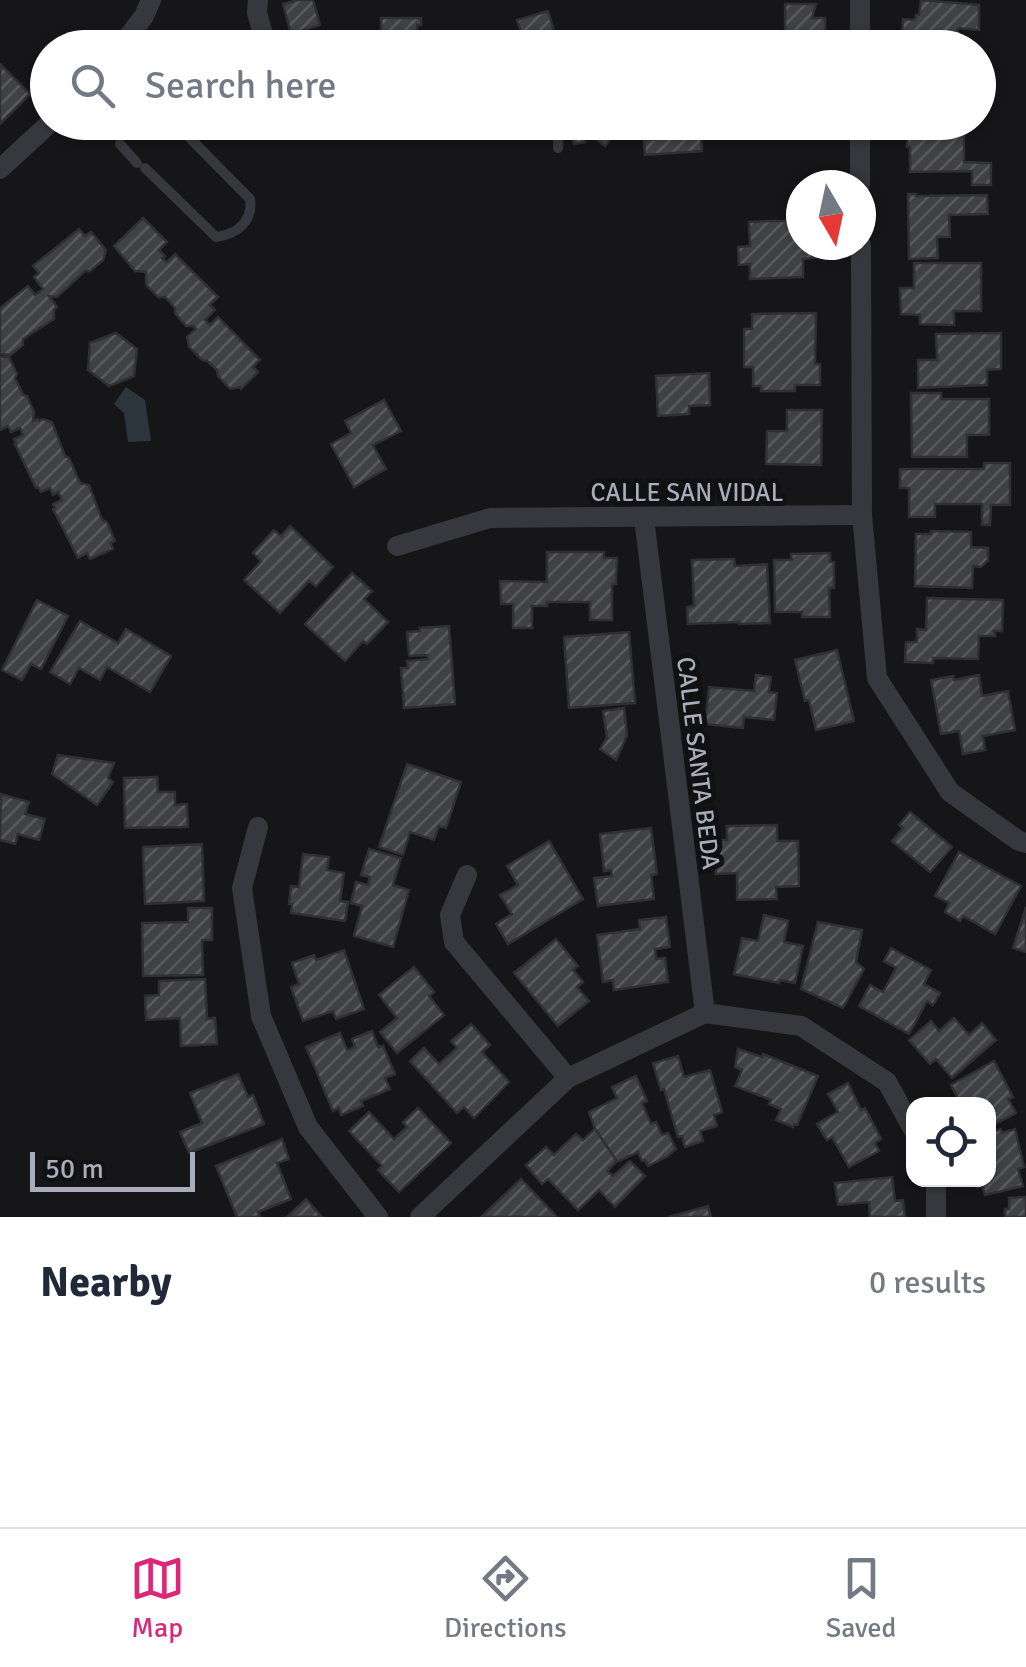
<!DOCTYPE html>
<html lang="en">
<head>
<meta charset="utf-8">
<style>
  :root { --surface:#fff; --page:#f2f2f3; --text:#1f2937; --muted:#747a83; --line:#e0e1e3; --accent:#db2777 }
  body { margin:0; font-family:Signika,sans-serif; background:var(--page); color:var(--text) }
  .controls { position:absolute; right:30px; bottom:30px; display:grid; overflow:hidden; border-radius:20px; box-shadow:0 2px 8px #0004 }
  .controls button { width:90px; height:90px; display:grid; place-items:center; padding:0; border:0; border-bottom:2px solid var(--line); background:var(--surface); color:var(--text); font:50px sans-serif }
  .compass { position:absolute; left:786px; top:170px; width:90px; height:90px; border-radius:50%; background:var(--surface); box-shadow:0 2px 8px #0004; rotate:171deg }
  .scale { position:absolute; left:30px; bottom:25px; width:165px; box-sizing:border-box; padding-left:10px; border:5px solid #a8adb8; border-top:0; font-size:28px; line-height:35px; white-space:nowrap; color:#a8adb8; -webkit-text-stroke:8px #111113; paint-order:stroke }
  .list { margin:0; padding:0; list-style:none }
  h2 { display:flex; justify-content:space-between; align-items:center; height:130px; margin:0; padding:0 40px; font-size:42px }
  h2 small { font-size:32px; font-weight:400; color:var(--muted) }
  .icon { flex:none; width:55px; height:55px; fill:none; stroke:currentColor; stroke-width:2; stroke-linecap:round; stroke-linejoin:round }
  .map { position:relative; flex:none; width:1026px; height:1217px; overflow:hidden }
  .search { position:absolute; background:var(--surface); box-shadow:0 2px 8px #0004; left:30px; right:30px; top:30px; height:110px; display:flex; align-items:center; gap:25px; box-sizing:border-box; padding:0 35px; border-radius:55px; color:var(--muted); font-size:38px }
  .sheet { height:310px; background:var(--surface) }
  nav { display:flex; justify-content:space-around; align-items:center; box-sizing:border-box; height:140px; border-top:2px solid var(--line); background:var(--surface); font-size:28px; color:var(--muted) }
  nav a { display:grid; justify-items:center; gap:5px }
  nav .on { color:var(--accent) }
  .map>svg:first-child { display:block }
  .water { fill:#2c353c }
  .building { fill:url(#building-hatch); stroke:#303034; stroke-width:2.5 }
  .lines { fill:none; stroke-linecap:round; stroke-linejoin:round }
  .lane { stroke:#37383d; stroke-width:10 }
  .street { stroke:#37383d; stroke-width:20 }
  .labels { text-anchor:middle; stroke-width:10; stroke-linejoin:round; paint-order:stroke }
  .street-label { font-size:25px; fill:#a8adb8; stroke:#111113 }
</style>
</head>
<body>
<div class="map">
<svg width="1026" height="1217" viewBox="0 0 1026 1217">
  <defs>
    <pattern id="building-hatch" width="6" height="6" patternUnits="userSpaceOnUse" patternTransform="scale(2.5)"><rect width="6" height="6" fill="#404145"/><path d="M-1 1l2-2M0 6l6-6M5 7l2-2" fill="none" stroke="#595a5e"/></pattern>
  </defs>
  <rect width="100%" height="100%" fill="#161618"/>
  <polygon class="water" points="126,387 145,400 151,441 128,442 124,413 114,404"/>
  <g class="building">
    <polygon points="298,0 313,0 320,25 291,34 283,4"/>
    <polygon points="921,0 979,5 979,30 958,28 956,48 905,48 907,43 913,43 914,35 902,34 903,19 915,20 916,15 919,15"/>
    <polygon points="785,4 816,4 812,18 825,18 825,40 785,40"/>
    <polygon points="548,11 556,38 566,35 567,40 542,48 508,48 506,41 522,36 517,20"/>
    <polygon points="381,18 421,18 421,25 417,25 418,48 381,48"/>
    <polygon points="677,36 680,36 680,41 694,43 695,39 704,41 703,46 709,48 671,48 673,38 676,39"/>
    <polygon points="362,38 364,48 331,48 330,44"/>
    <polygon points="0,64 30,94 0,124"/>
    <polygon points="574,122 623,122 605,146 582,128 585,142 574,144 569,124"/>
    <polygon points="908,123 964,123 964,162 991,163 991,185 972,185 972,171 910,172 910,147 907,147"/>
    <polygon points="670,134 678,134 679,139 701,137 702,151 645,155 644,140 670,138"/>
    <polygon points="908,194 916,194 916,196 987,195 988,214 949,215 950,237 937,237 938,258 909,259"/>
    <polygon points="143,218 167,242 159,250 165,256 162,258 167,262 175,254 218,297 210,305 215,310 205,320 210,325 218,317 260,360 253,367 258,372 241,389 240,387 230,389 218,376 217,370 207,361 202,360 189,347 187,337 196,329 193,326 186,326 175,313 175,308 165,297 158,297 146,285 146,272 135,271 114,246"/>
    <polygon points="770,221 801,221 801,245 832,245 832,255 803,259 803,277 750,279 750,264 739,265 738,247 750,246 749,222"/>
    <polygon points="79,229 85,236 91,232 106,250 103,260 90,271 85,271 57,297 49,296 57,307 54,310 54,319 23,339 23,345 11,355 0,354 0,308 28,286 35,295 43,289 34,277 39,273 33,266"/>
    <polygon points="914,263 981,263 981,311 954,311 954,325 920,324 920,315 901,314 900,288 914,288"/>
    <polygon points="816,313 815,364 820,364 820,385 795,385 795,391 761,391 761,386 753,386 753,367 744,367 744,329 752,329 752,314"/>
    <polygon points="116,333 137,349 134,376 109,386 88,370 90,343"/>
    <polygon points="1001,333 1001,369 987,370 987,385 918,388 918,360 937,360 936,334"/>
    <polygon points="0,357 9,357 17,374 15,378 23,395 27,396 34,412 33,421 38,419 39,421 43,419 52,422 65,456 69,458 80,483 89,485 102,520 107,522 115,541 110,543 113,549 90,559 87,553 78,558 53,509 55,508 53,504 62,500 58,492 53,495 50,488 41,492 38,487 36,488 15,444 16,443 14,439 23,435 20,428 11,432 8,426 0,430"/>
    <polygon points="709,373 710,405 689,406 689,414 658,416 656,376"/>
    <polygon points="911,393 941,393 941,399 989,399 989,435 967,435 967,457 912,457"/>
    <polygon points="384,400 401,431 373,445 386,469 354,487 331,444 351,433 345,421"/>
    <polygon points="787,410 822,410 821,465 766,464 767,431 787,431"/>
    <polygon points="984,463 1010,463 1010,505 991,505 990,525 982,525 982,504 935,504 935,517 909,517 909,488 900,488 900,469 984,469"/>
    <polygon points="290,526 333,567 316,586 309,581 280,613 244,580 261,561 253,553 274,530 281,536"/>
    <polygon points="931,531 971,532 971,547 988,548 988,560 981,567 973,566 972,588 915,586 916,534 931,534"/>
    <polygon points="547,552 604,552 604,558 617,558 616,584 612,584 612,620 590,620 590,602 547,602 547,606 532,606 532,628 513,628 513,604 501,604 500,581 547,582"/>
    <polygon points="830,553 830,562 834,562 834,588 829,588 830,617 802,617 802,612 775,612 774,560 792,560 791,554"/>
    <polygon points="734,559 735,566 767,564 770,623 739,624 739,622 688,624 687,607 694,606 692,560"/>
    <polygon points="352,573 372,591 364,599 388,622 367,644 363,641 345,661 305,624"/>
    <polygon points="927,598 1003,600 1002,631 994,631 995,636 979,636 978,659 933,658 933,663 905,662 906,642 917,642 917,629 926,630"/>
    <polygon points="37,600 68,616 41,669 31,664 22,680 2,670"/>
    <polygon points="80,621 118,643 126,629 171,656 150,692 107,667 100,680 79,668 70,684 50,672"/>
    <polygon points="449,626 455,704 404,708 401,668 408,668 407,661 428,659 427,655 409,656 407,632 420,631 420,628"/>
    <polygon points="629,632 635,703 569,708 564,637"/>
    <polygon points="837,650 854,721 816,730 809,700 805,701 795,660"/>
    <polygon points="756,675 771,677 769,692 777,693 774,720 744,717 743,728 705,724 709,687 754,691"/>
    <polygon points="979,675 982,696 1008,691 1015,730 983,736 985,750 963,754 959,731 941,734 931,680 953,676 954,680"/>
    <polygon points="624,708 627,735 616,760 600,749 607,738 603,711"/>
    <polygon points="58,755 114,763 108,778 113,782 97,805 52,774"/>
    <polygon points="407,764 461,782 446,828 439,826 434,840 410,832 403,855 379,847"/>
    <polygon points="157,777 158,792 175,792 175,805 187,804 188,827 125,828 124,778"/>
    <polygon points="1,794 29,802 25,814 45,819 39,840 18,834 15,844 0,840"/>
    <polygon points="910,812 952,847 930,872 892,841 903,828 899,825"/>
    <polygon points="777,825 777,841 798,841 799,886 776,887 777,899 737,900 737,873 716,874 715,840 727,840 727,826"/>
    <polygon points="651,828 657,874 651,875 654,899 598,906 594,878 612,876 611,870 604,871 600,834"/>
    <polygon points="549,841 583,899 508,944 496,924 512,914 500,895 518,885 507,866"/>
    <polygon points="202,844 204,901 145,904 143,847"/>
    <polygon points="369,849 401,858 393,885 409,890 393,947 354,936 362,906 351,903 356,882 368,885 370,877 361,875"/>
    <polygon points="959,852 1021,886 995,934 963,916 960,921 945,912 949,903 935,896"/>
    <polygon points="303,854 329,857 327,870 344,873 340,901 348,902 345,921 291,913 292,904 289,904 291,886 299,887"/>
    <polygon points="1026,907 1026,952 1013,948"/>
    <polygon points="188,908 212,908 212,940 202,940 203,975 143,976 142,923 188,922"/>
    <polygon points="764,915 788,921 784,942 803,946 795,983 780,980 779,983 734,974 742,938 758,941"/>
    <polygon points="666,917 670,947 655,949 656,959 665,958 668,982 614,990 613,980 603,982 597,935 640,929 639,920"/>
    <polygon points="818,922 862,930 856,962 864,969 843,1008 801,989"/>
    <polygon points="556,939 578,966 573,970 583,982 577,987 589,1001 558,1026 514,973"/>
    <polygon points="891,948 931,970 924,984 940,993 933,1005 927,1001 909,1034 859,1006 870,985 883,992 896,968 884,961"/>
    <polygon points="344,950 364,1009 336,1019 333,1011 303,1021 291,987 299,984 292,963 314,955 316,960"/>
    <polygon points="414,967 434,992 429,996 444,1015 397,1053 380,1032 397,1018 379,995"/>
    <polygon points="205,979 207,1019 215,1018 217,1044 181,1046 180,1018 146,1020 145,996 159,995 159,981"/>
    <polygon points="954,1018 969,1035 982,1023 996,1040 952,1078 936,1059 930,1064 909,1040 931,1021 939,1031"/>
    <polygon points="471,1024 490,1045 482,1052 509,1082 474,1118 464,1107 457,1113 410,1061 424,1048 439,1064 457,1048 451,1041"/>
    <polygon points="372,1031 378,1047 383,1046 395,1074 385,1078 390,1089 361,1101 363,1106 341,1115 339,1108 333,1111 306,1047 340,1033 347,1050 355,1047 352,1039"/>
    <polygon points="738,1049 762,1057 763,1054 818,1076 797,1125 794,1124 793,1127 776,1120 781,1109 769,1104 771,1100 735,1086 742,1070 735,1067"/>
    <polygon points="678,1056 684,1077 710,1070 722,1112 714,1115 717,1126 700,1131 703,1141 685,1147 682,1136 678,1137 664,1089 661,1090 653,1063"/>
    <polygon points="994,1061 1013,1097 1008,1099 1016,1113 988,1128 988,1104 961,1104 951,1085"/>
    <polygon points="238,1074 248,1097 253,1095 264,1124 189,1153 180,1132 202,1123 190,1093"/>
    <polygon points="636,1076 647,1101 642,1103 651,1124 656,1122 662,1135 668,1133 676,1149 668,1156 648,1166 645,1160 642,1161 638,1152 617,1162 595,1129 589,1112 617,1098 612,1087"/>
    <polygon points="848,1083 861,1110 865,1108 881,1139 875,1143 879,1151 849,1167 832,1137 827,1140 817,1124 838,1112 828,1094"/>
    <polygon points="418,1108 451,1143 399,1192 378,1170 382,1166 349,1131 369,1112 394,1139 407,1127 403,1122"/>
    <polygon points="595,1129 617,1161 607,1171 613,1176 630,1161 645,1176 615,1207 599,1190 578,1210 548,1179 542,1184 526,1165 546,1147 554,1155 576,1134 583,1140"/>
    <polygon points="1001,1129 1002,1133 1015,1129 1024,1167 1018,1169 1023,1186 985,1195 982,1185 977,1187 975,1180 988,1180 988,1133"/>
    <polygon points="282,1139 289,1159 277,1163 291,1199 258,1212 260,1216 258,1217 237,1217 216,1166"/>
    <polygon points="892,1177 895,1201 903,1200 905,1217 870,1217 869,1202 838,1205 835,1183"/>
    <polygon points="521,1179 557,1217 481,1217"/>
    <polygon points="1026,1197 1026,1217 1005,1217 1005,1209 1009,1209 1009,1198"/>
    <polygon points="306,1199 322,1217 287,1217"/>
    <polygon points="708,1206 711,1217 669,1217"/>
  </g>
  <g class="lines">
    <g class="lane">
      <polyline points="127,122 135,128"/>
      <polyline points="120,144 137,163"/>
      <polyline points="558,148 559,122"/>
      <path d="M145,168L216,237C238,234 253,221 250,199L174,122"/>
    </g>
    <g class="street">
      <polyline points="258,0 257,13 267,48"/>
      <polyline points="860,0 860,48"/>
      <polyline points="120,48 144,16 151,0"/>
      <polyline points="860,122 860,185"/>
      <polyline points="0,169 51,122"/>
      <polyline points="861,245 862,515 877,678 950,792 1019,841 1026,843"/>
      <polyline points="644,518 705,1013"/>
      <polyline points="397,546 490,518 862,515"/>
      <polyline points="258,827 242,888 261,1016 308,1127 378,1217"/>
      <polyline points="467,875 450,915 454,942 568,1078"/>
      <polyline points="705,1013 801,1026 887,1082 914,1131"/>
      <polyline points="420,1217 568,1078 705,1013"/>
      <polyline points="936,1217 936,1180"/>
    </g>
  </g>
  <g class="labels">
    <g class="street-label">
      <text x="687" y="501">CALLE SAN VIDAL</text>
      <text transform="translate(699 763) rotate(83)" y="9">CALLE SANTA BEDA</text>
    </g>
  </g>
</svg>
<div class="controls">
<button><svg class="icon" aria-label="locate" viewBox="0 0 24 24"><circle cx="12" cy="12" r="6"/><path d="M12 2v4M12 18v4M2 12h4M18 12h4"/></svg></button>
</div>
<svg class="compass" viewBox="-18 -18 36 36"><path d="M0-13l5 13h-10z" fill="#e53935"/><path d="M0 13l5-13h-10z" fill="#747a83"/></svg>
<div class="scale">50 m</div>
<div class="search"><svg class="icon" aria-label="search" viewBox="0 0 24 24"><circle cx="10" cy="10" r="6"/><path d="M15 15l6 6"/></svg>Search here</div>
</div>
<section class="sheet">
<h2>Nearby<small>0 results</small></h2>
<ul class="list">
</ul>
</section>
<nav>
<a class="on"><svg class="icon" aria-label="map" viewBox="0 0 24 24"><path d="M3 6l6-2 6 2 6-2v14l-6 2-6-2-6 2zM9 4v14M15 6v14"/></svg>Map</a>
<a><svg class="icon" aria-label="directions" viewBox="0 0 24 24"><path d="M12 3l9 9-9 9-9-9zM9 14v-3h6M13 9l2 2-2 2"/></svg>Directions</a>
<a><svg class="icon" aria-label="saved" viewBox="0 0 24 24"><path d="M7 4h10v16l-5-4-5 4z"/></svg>Saved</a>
</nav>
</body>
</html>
